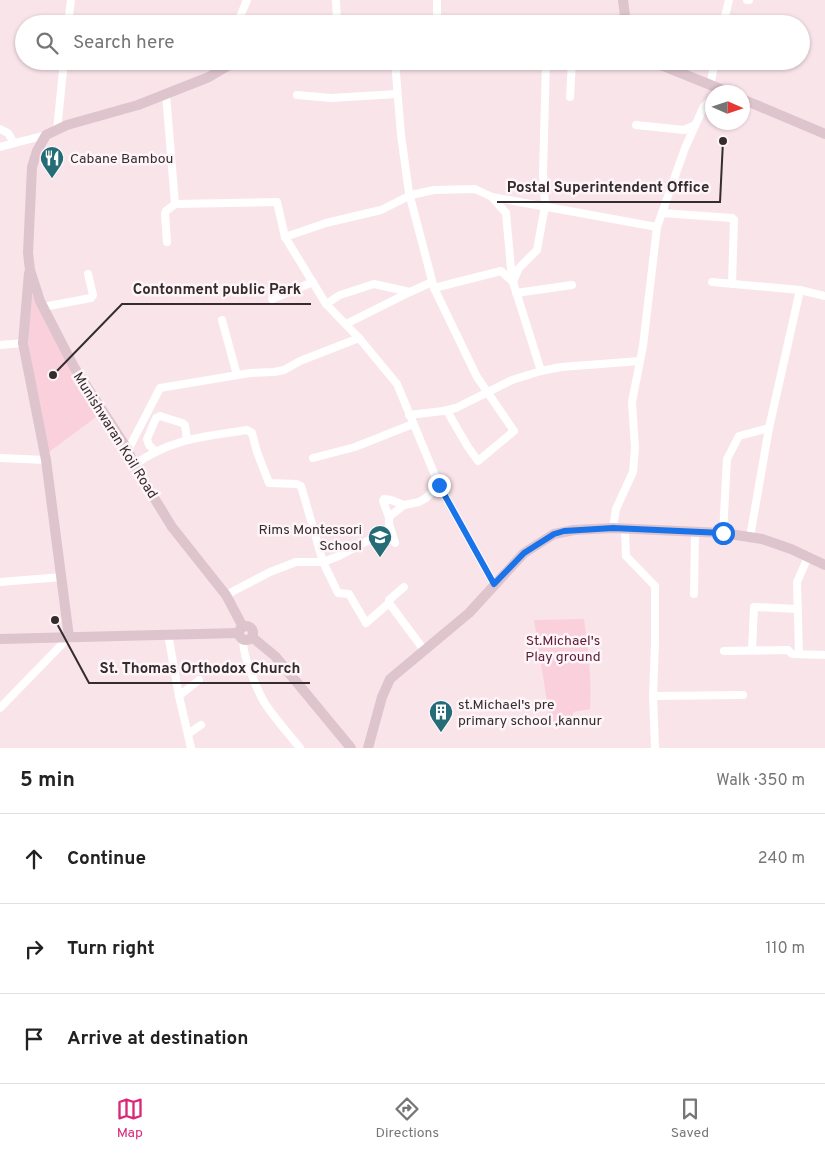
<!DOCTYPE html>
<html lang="en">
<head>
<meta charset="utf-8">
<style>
  :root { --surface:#fff; --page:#f6f6f6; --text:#222; --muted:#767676; --line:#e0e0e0; --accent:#db2777 }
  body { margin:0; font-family:Overpass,sans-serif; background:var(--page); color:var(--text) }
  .compass { position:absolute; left:705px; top:85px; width:45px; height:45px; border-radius:50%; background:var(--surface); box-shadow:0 1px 4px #0004; rotate:93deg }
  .stop { position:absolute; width:15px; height:15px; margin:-11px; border:4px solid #1a73e8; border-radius:50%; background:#fff }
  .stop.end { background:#1a73e8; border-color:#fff; box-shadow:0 1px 5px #0008 }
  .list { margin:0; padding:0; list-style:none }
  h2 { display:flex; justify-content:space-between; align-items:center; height:65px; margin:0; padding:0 20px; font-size:21px }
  h2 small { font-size:16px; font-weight:400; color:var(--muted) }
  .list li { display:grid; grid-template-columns:32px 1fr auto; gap:15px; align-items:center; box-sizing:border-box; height:90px; padding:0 20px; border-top:1px solid var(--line) }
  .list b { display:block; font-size:19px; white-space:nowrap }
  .list em { font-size:16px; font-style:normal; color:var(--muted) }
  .icon { flex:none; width:28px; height:28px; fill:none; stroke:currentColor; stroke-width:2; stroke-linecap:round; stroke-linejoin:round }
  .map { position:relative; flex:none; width:825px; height:748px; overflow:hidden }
  .search { position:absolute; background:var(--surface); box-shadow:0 1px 4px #0004; left:15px; right:15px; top:15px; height:55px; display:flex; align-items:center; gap:12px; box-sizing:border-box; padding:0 18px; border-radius:28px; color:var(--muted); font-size:19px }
  .sheet { height:335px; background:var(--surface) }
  nav { display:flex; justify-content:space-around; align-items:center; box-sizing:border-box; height:70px; border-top:1px solid var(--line); background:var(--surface); font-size:14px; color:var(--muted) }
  nav a { display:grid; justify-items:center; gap:2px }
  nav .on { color:var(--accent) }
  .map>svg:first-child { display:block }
  .green { fill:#fad0dd }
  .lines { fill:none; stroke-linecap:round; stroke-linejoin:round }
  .street { stroke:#fff; stroke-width:8 }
  .secondary { stroke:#dec4cd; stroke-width:10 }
  .route { stroke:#1a73e8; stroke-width:6 }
  .labels { text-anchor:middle; stroke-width:5; stroke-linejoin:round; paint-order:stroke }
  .poi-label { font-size:14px; fill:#342c2e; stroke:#fef5f8; text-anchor:start }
  .street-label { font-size:14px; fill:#342c2e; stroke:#fef5f8 }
  .park-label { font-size:14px; fill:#5c1c37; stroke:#fef5f8 }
  .leader { fill:none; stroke:#342c2e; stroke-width:2 }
  .callout-dot { fill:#342c2e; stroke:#fef5f8; stroke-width:2 }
  .callout-label { font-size:15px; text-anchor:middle; font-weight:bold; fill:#342c2e; stroke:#fef5f8; stroke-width:5; stroke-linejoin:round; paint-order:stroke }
</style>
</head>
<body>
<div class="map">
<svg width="825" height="748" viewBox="0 0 825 748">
  <rect width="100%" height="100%" fill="#f9e4ea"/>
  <g class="green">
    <polygon points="32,295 96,417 49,452 37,394 29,347 27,325"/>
    <path d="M584,619C588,649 592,678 590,709L573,712V724L551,726L534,620Z"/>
  </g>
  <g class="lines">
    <g class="street">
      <polyline points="336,0 337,24"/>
      <polyline points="437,0 437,24"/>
      <polyline points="747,0 749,0"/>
      <polyline points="68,24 71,0"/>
      <polyline points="237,24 247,0"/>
      <polyline points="723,24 729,0"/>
      <polyline points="395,61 401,135 409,193 434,288 477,377 514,431 478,461 468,447 447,411"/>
      <polyline points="710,86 715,61"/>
      <polyline points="166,94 175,204 277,202 285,237"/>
      <polyline points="297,95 331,98 397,94"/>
      <polyline points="570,97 572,61"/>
      <polyline points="636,125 684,130 695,125"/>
      <polyline points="0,129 8,133 14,143"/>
      <polyline points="57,130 64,61"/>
      <polyline points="0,147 46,135"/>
      <polyline points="492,197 506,213 512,280"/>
      <polyline points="662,213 732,218"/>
      <polyline points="167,242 165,214 166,211 175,204"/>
      <polyline points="432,282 410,292 374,284 340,295 326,304 359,338 397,384 439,485 494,584"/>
      <polyline points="513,282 519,268 537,250 545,206 543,174 546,61"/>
      <polyline points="712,282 800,290"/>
      <polyline points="732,284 734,220"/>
      <polyline points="434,288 501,271 513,282 541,371 561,367 640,361"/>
      <polyline points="516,293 572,285"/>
      <polyline points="272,299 313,282"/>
      <polyline points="326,304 285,237 326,223 381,210 411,195 434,190 475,189 492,197 657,227"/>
      <polyline points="43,307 91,298 93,295 88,274"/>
      <polyline points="222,320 237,375"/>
      <polyline points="346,324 410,292"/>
      <polyline points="0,345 23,343"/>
      <polyline points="409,415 443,411 456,408 512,380 541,371"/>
      <polyline points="128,450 160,388 250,373 274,372 284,370 300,361 359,338"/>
      <polyline points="156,452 149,445 147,439 156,418 160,416 182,423 185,425 187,440"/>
      <polyline points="0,458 46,460"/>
      <polyline points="313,458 355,447 413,424"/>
      <path d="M134,465C172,438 204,437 247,430L252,433L257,452L269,483L297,484L301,486L323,562L338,593L349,594L366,623L389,603V600L404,587"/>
      <polyline points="389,517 404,505 419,502 426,498 439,485"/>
      <polyline points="613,528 616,509 633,472 635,448 632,402 643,346 657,227 685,148 704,106 712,99"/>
      <polyline points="625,530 626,556 655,586 655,643 653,696 655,748"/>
      <polyline points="723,533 727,459 739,436 769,428 800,290 825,296"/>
      <polyline points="750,537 769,428"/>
      <polyline points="395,543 389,524 389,517 383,501 384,499 391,500 404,505"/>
      <polyline points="0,582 62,577"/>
      <polyline points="694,594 695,533"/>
      <polyline points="226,595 270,572 296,562 323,562 339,556 390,529"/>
      <polyline points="389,603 424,650"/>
      <polyline points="168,634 179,696 191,748"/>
      <path d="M244,640C240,650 259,695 266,705C276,720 289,734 300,748"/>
      <polyline points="752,650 754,607 798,609"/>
      <polyline points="724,651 788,650 792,654 825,655"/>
      <polyline points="799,654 797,582 808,557"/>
      <polyline points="179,696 199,680"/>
      <polyline points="653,696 743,695"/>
      <polyline points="0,708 69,637"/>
      <polyline points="188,734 201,725"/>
    </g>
    <g class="secondary">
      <polyline points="623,0 626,24"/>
      <polyline points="236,61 209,77 138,105 67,125 46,135 37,151 32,167 28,253 30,270 40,301 74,367 128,450 134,465 172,527 226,595 243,627"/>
      <polyline points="651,61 728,92"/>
      <polyline points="742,99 825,134"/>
      <polyline points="29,273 23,343 46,460 69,637"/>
      <circle cx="246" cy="633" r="7"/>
      <polyline points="252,637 275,656 351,748"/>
      <polyline points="0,639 239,633"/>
      <polyline points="368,748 382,697 390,679 469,613 524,553 554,534 574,530 613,528 723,533 762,539 791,549 825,565"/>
    </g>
  </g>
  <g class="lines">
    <polyline class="route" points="439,485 494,584 524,553 554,534 564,531 613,528 723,533"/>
  </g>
  <defs>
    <g id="restaurant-pin" transform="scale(1.25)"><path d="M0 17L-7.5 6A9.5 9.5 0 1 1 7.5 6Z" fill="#246d77" stroke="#fef5f8"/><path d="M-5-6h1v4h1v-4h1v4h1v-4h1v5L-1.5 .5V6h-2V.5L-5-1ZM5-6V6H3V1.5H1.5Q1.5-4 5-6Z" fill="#fff"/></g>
    <g id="school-pin" transform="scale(1.25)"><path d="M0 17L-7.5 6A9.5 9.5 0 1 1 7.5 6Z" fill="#246d77" stroke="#fef5f8"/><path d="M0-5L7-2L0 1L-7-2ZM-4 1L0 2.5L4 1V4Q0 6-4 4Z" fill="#fff"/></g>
    <g id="building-pin" transform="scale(1.25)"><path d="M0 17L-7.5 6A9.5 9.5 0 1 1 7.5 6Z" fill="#246d77" stroke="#fef5f8"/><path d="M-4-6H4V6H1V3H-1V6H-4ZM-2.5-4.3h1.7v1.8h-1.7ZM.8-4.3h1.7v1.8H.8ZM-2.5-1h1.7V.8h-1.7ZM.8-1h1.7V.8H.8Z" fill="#fff"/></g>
  </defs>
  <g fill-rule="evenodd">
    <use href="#restaurant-pin" x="52" y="158"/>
    <use href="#school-pin" x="380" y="537"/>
    <use href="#building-pin" x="441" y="712"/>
  </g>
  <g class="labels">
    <g class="poi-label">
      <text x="70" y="163">Cabane Bambou</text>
      <text x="362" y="534" text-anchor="end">Rims Montessori<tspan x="362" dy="16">School</tspan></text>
      <text x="458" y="709">st.Michael's pre<tspan x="458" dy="16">primary school ,kannur</tspan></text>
    </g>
    <g class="street-label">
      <text transform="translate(116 435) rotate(58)" y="5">Munishwaran Koil Road</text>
    </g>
    <g class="park-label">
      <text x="563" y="645">St.Michael's<tspan x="563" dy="16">Play ground</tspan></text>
    </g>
  </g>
  <path class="leader" d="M723 141L720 202H497M53 375L122 304H311M55 620L89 683H310"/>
  <g class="callout-dot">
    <circle cx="723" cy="141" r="5"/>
    <circle cx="53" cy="375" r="5"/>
    <circle cx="55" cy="620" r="5"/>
  </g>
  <g class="callout-label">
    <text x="608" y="192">Postal Superintendent Office</text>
    <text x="217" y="294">Contonment public Park</text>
    <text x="200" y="673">St. Thomas Orthodox Church</text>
  </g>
</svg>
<svg class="compass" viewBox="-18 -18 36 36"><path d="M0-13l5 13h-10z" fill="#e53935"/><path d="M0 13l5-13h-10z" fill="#767676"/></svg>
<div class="stop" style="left:723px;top:533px"></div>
<div class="stop end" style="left:439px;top:485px"></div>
<div class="search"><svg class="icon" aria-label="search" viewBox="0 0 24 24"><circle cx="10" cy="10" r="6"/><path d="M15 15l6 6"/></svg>Search here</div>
</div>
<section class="sheet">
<h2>5 min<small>Walk · 350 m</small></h2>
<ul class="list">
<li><svg class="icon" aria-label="ahead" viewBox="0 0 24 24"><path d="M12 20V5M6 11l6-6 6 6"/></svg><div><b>Continue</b></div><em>240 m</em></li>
<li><svg class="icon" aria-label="right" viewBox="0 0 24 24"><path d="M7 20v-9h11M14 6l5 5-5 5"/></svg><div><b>Turn right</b></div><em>110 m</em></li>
<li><svg class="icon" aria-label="arrive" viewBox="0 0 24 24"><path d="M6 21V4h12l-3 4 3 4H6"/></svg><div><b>Arrive at destination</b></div></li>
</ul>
</section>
<nav>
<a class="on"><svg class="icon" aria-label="map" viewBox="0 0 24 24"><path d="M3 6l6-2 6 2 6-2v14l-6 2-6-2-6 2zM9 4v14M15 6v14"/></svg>Map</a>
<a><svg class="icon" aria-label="directions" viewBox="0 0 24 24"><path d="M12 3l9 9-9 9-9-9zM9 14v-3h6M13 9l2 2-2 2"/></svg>Directions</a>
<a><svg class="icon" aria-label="saved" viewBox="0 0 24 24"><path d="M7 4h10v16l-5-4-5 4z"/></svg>Saved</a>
</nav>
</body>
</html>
